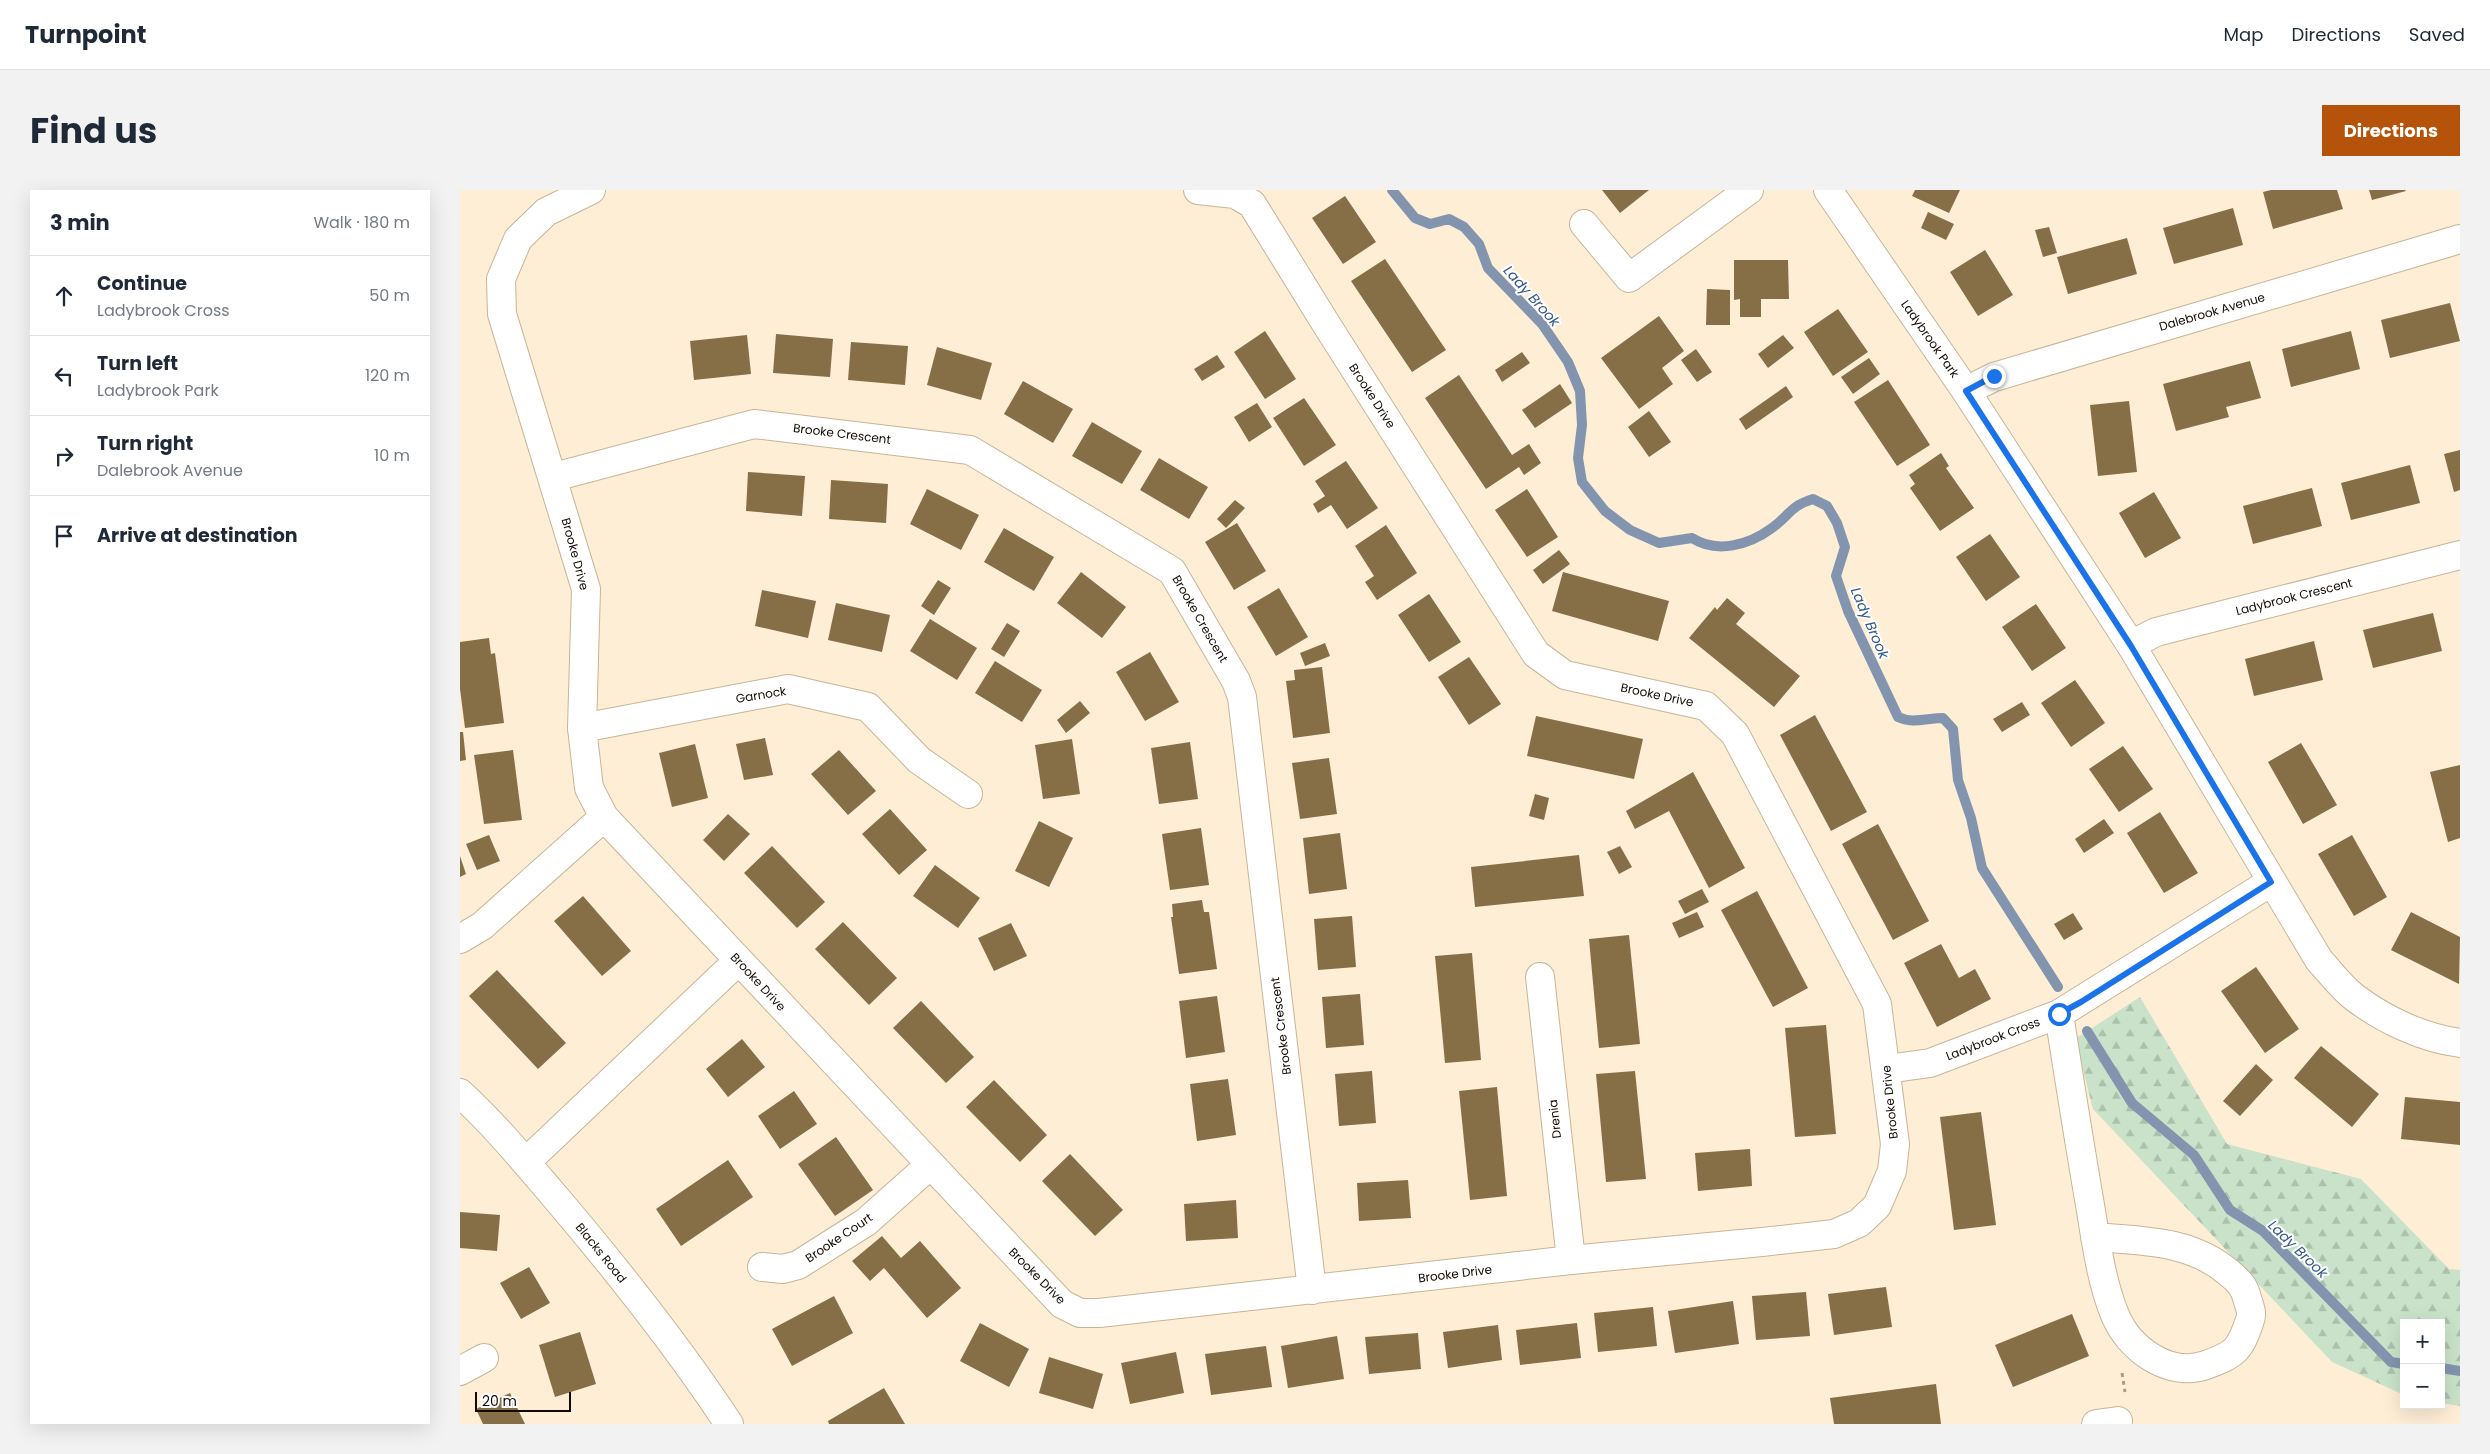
<!DOCTYPE html>
<html lang="en">
<head>
<meta charset="utf-8">
<style>
  :root { --surface:#fff; --page:#f2f2f3; --text:#1f2937; --muted:#747a83; --line:#e0e1e3; --accent:#b45309 }
  body { margin:0; font-family:Poppins,sans-serif; background:var(--page); color:var(--text) }
  .controls { position:absolute; right:15px; bottom:15px; display:grid; overflow:hidden; border-radius:0px; box-shadow:0 5px 20px #0002 }
  .controls button { width:45px; height:45px; display:grid; place-items:center; padding:0; border:0; border-bottom:1px solid var(--line); background:var(--surface); color:var(--text); font:25px sans-serif }
  .scale { position:absolute; left:15px; bottom:12px; width:96px; box-sizing:border-box; padding-left:5px; border:2px solid #110a03; border-top:0; font-size:14px; line-height:18px; white-space:nowrap; color:#110a03; -webkit-text-stroke:4px #fff; paint-order:stroke }
  .stop { position:absolute; width:15px; height:15px; margin:-11px; border:4px solid #1a73e8; border-radius:50%; background:#fff }
  .stop.end { background:#1a73e8; border-color:#fff; box-shadow:0 1px 5px #0008 }
  .list { margin:0; padding:0; list-style:none }
  h2 { display:flex; justify-content:space-between; align-items:center; height:65px; margin:0; padding:0 20px; font-size:21px }
  h2 small { font-size:16px; font-weight:400; color:var(--muted) }
  .list li { display:grid; grid-template-columns:32px 1fr auto; gap:15px; align-items:center; box-sizing:border-box; height:80px; padding:0 20px; border-top:1px solid var(--line) }
  .list b { display:block; font-size:19px; white-space:nowrap }
  .list p { margin:0; font-size:16px; white-space:nowrap; color:var(--muted) }
  .list em { font-size:16px; font-style:normal; color:var(--muted) }
  .icon { flex:none; width:28px; height:28px; fill:none; stroke:currentColor; stroke-width:2; stroke-linecap:round; stroke-linejoin:round }
  .map { position:relative; flex:none; width:2000px; height:1234px; overflow:hidden; border-radius:0px }
  header { display:flex; align-items:center; gap:30px; box-sizing:border-box; height:70px; padding:0 25px; background:var(--surface); border-bottom:1px solid var(--line) }
  header strong { font-size:24px }
  nav { display:flex; gap:28px; margin-inline-start:auto; font-size:18px }
  .intro { display:flex; align-items:center; justify-content:space-between; box-sizing:border-box; height:120px; padding:0 30px }
  h1 { margin:0; font-size:35px }
  .button { padding:12px 22px; border-radius:0px; background:var(--accent); color:#fff; font-size:18px; font-weight:700 }
  main { display:flex; gap:30px; padding:0 30px }
  aside { flex:1; background:var(--surface); border-radius:0px; box-shadow:0 5px 20px #0002 }
  .map>svg:first-child { display:block }
  .forest { fill:url(#forest-firs) }
  .lines { fill:none; stroke-linecap:round; stroke-linejoin:round }
  .stream { stroke:#8395ae; stroke-width:10 }
  .building { fill:#866e46 }
  .minor-casing { stroke:#c7b597; stroke-width:30 }
  .path { stroke:#aa9d8b; stroke-width:3; stroke-dasharray:4 4; stroke-linecap:butt }
  .minor { stroke:#fff; stroke-width:28 }
  .route { stroke:#1a73e8; stroke-width:6 }
  .labels { text-anchor:middle; stroke-width:4; stroke-linejoin:round; paint-order:stroke }
  .street-label { font-size:12px; fill:#110a03; stroke:#fff }
  .water-label { font-size:14px; font-style:italic; fill:#33578a; stroke:#fff }
</style>
</head>
<body>
<header>
<strong>Turnpoint</strong>
<nav><a>Map</a><a>Directions</a><a>Saved</a></nav>
</header>
<div class="intro"><h1>Find us</h1><a class="button">Directions</a></div>
<main>
<aside>
<h2>3 min<small>Walk · 180 m</small></h2>
<ul class="list">
<li><svg class="icon" aria-label="ahead" viewBox="0 0 24 24"><path d="M12 20V5M6 11l6-6 6 6"/></svg><div><b>Continue</b><p>Ladybrook Cross</p></div><em>50 m</em></li>
<li><svg class="icon" aria-label="left" viewBox="0 0 24 24"><path d="M17 20v-9H6M10 6l-5 5 5 5"/></svg><div><b>Turn left</b><p>Ladybrook Park</p></div><em>120 m</em></li>
<li><svg class="icon" aria-label="right" viewBox="0 0 24 24"><path d="M7 20v-9h11M14 6l5 5-5 5"/></svg><div><b>Turn right</b><p>Dalebrook Avenue</p></div><em>10 m</em></li>
<li><svg class="icon" aria-label="arrive" viewBox="0 0 24 24"><path d="M6 21V4h12l-3 4 3 4H6"/></svg><div><b>Arrive at destination</b></div></li>
</ul>
</aside>
<div class="map">
<svg width="2000" height="1234" viewBox="0 0 2000 1234">
  <defs>
    <pattern id="forest-firs" width="22" height="20" patternUnits="userSpaceOnUse" patternTransform="scale(1.25)"><rect width="22" height="20" fill="#cae2ca"/><path d="M5 1l3.5 6h-7zM16 11l3.5 6h-7z" fill="#acc1ac"/></pattern>
  </defs>
  <rect width="100%" height="100%" fill="#feeed6"/>
  <polygon class="forest" points="1680,807 1767,954 1901,989 1989,1079 2000,1080 2000,1216 1981,1213 1981,1133 1944,1133 1944,1205 1872,1172 1633,919 1615,849"/>
  <g class="lines">
    <g class="stream">
      <path d="M932,0L955,28L970,34L989,29L1004,37L1019,54L1028,78L1082,134L1108,172L1120,201L1122,235L1118,268L1122,292L1145,321L1170,340L1199,353L1232,348C1257,364 1289,355 1312,338C1330,325 1330,316 1353,309L1367,316L1377,333L1385,357L1376,386L1388,421L1438,527C1452,534 1467,528 1483,528L1493,539L1498,590L1511,628L1522,678L1598,797"/>
      <polyline points="1627,841 1672,913 1734,965 1770,1020 1803,1041 1931,1172 1944,1174"/>
      <polyline points="1981,1178 2000,1181"/>
    </g>
  </g>
  <g class="building">
    <polygon points="1142,0 1189,0 1160,23"/>
    <polygon points="1455,0 1500,0 1489,23 1452,6"/>
    <polygon points="1811,0 1877,0 1883,19 1813,39 1803,2"/>
    <polygon points="1909,0 1945,0 1946,1 1912,10"/>
    <polygon points="885,6 916,52 883,74 852,28"/>
    <polygon points="1773,18 1783,55 1714,74 1703,38"/>
    <polygon points="1468,22 1494,34 1486,50 1461,38"/>
    <polygon points="1589,37 1597,63 1583,67 1575,40"/>
    <polygon points="1667,48 1677,84 1608,104 1597,67"/>
    <polygon points="1525,60 1553,105 1518,126 1490,82"/>
    <polygon points="925,69 986,160 952,182 891,91"/>
    <polygon points="1274,70 1328,70 1329,109 1301,109 1301,127 1280,127 1280,109 1274,110"/>
    <polygon points="1247,99 1270,100 1270,135 1246,135"/>
    <polygon points="1990,113 2000,151 1930,168 1921,130"/>
    <polygon points="1378,119 1408,162 1373,186 1344,142"/>
    <polygon points="1199,126 1224,161 1202,178 1213,194 1179,219 1141,168"/>
    <polygon points="805,141 836,189 805,209 774,162"/>
    <polygon points="1891,141 1900,179 1831,197 1822,159"/>
    <polygon points="316,144 373,149 370,187 313,183"/>
    <polygon points="287,145 291,184 234,190 230,151"/>
    <polygon points="1323,145 1334,158 1308,178 1298,164"/>
    <polygon points="391,152 448,156 445,195 388,190"/>
    <polygon points="477,157 532,173 521,210 467,195"/>
    <polygon points="1236,159 1252,182 1237,192 1221,170"/>
    <polygon points="1062,162 1070,173 1042,192 1035,180"/>
    <polygon points="757,165 765,177 742,191 734,179"/>
    <polygon points="1409,168 1420,184 1393,204 1381,187"/>
    <polygon points="1790,171 1801,208 1766,217 1769,227 1716,241 1703,194"/>
    <polygon points="999,185 1052,265 1069,254 1081,273 1064,285 1059,277 1026,299 965,208"/>
    <polygon points="1428,190 1470,255 1437,276 1394,212"/>
    <polygon points="563,191 613,219 593,253 544,224"/>
    <polygon points="1100,194 1112,213 1075,238 1062,220"/>
    <polygon points="1326,196 1333,207 1286,240 1279,229"/>
    <polygon points="844,208 876,255 844,276 813,228"/>
    <polygon points="1669,211 1677,282 1638,286 1630,215"/>
    <polygon points="797,213 812,237 789,252 774,227"/>
    <polygon points="1189,221 1211,252 1189,267 1168,237"/>
    <polygon points="632,232 682,261 662,294 612,266"/>
    <polygon points="2000,260 2000,300 1994,302 1984,264"/>
    <polygon points="1481,263 1489,276 1486,278 1514,318 1480,341 1450,298 1455,294 1449,285"/>
    <polygon points="699,268 748,297 729,329 680,300"/>
    <polygon points="886,271 918,318 887,339 871,315 858,323 853,314 865,306 855,291"/>
    <polygon points="1950,275 1960,313 1891,330 1881,293"/>
    <polygon points="288,282 345,286 342,326 286,321"/>
    <polygon points="371,290 428,294 426,333 369,329"/>
    <polygon points="1852,298 1862,336 1793,354 1783,316"/>
    <polygon points="467,299 519,325 501,360 450,334"/>
    <polygon points="1067,299 1098,347 1067,367 1035,320"/>
    <polygon points="1694,302 1721,348 1685,368 1659,323"/>
    <polygon points="775,310 785,318 766,338 757,329"/>
    <polygon points="777,333 806,381 774,400 745,352"/>
    <polygon points="926,335 957,383 917,410 905,392 914,386 895,356"/>
    <polygon points="544,338 594,367 574,401 524,372"/>
    <polygon points="1530,344 1560,387 1526,411 1496,367"/>
    <polygon points="1099,360 1110,374 1083,394 1073,380"/>
    <polygon points="621,382 666,417 642,448 597,413"/>
    <polygon points="1103,382 1209,411 1198,451 1092,421"/>
    <polygon points="478,390 491,398 474,425 461,416"/>
    <polygon points="819,398 848,447 816,466 787,417"/>
    <polygon points="302,400 356,411 348,448 295,436"/>
    <polygon points="969,404 1001,452 969,472 938,425"/>
    <polygon points="1267,408 1285,423 1276,434 1340,486 1314,517 1229,448 1255,417 1257,420"/>
    <polygon points="376,413 430,425 422,462 368,450"/>
    <polygon points="1576,414 1606,458 1572,481 1542,437"/>
    <polygon points="1973,423 1982,461 1913,478 1903,440"/>
    <polygon points="470,429 517,458 497,490 450,461"/>
    <polygon points="547,433 560,441 544,467 531,459"/>
    <polygon points="29,448 31,464 35,463 44,533 5,538 0,499 0,452"/>
    <polygon points="1854,451 1863,490 1794,506 1785,469"/>
    <polygon points="865,453 870,466 845,476 840,463"/>
    <polygon points="690,462 719,512 685,531 656,482"/>
    <polygon points="1009,467 1041,514 1009,535 978,487"/>
    <polygon points="535,471 582,500 562,532 515,503"/>
    <polygon points="862,477 870,543 833,548 826,491 835,490 834,480"/>
    <polygon points="1615,490 1645,533 1611,557 1581,513"/>
    <polygon points="620,511 630,523 606,543 597,530"/>
    <polygon points="1562,512 1570,525 1542,542 1533,529"/>
    <polygon points="1355,525 1407,622 1371,641 1320,545"/>
    <polygon points="1076,526 1183,549 1174,589 1067,566"/>
    <polygon points="0,542 3,542 6,570 0,571"/>
    <polygon points="305,548 313,585 284,590 276,554"/>
    <polygon points="612,549 620,604 583,609 575,555"/>
    <polygon points="730,552 738,609 699,614 691,558"/>
    <polygon points="1841,553 1877,615 1843,634 1808,572"/>
    <polygon points="235,554 248,608 212,617 199,563"/>
    <polygon points="1663,556 1693,599 1659,622 1629,579"/>
    <polygon points="53,560 62,630 24,634 14,565"/>
    <polygon points="379,560 416,601 388,625 351,584"/>
    <polygon points="869,568 877,624 840,629 832,573"/>
    <polygon points="2000,575 2000,648 1988,652 1970,582"/>
    <polygon points="1233,582 1285,678 1249,698 1209,621 1175,639 1166,621"/>
    <polygon points="1075,604 1089,608 1084,630 1069,626"/>
    <polygon points="430,619 467,660 439,685 402,644"/>
    <polygon points="1700,622 1738,683 1704,703 1667,643"/>
    <polygon points="268,624 290,644 264,671 243,650"/>
    <polygon points="1644,629 1654,643 1624,663 1615,649"/>
    <polygon points="579,631 613,648 589,697 555,681"/>
    <polygon points="1418,634 1469,731 1433,750 1382,654"/>
    <polygon points="741,638 749,695 710,700 702,644"/>
    <polygon points="880,643 887,699 849,704 843,648"/>
    <polygon points="29,645 40,671 17,680 6,654"/>
    <polygon points="1892,645 1927,707 1894,726 1858,664"/>
    <polygon points="312,656 365,712 337,738 284,683"/>
    <polygon points="1160,656 1172,677 1159,684 1147,662"/>
    <polygon points="1119,665 1124,706 1015,717 1011,677"/>
    <polygon points="0,666 6,684 0,687"/>
    <polygon points="475,675 520,708 498,738 453,706"/>
    <polygon points="1242,699 1249,712 1225,724 1218,711"/>
    <polygon points="1297,701 1348,798 1313,817 1261,720"/>
    <polygon points="123,706 171,761 142,786 94,731"/>
    <polygon points="742,710 744,722 749,722 757,779 719,784 711,727 713,727 712,714"/>
    <polygon points="1237,722 1244,737 1219,748 1212,733"/>
    <polygon points="1951,722 2000,747 1999,794 1931,760"/>
    <polygon points="1613,723 1623,739 1604,750 1594,734"/>
    <polygon points="892,726 896,777 858,780 854,729"/>
    <polygon points="383,732 437,788 409,815 355,759"/>
    <polygon points="551,733 567,766 534,781 518,748"/>
    <polygon points="1169,745 1180,854 1139,858 1129,749"/>
    <polygon points="1481,754 1499,788 1515,779 1531,809 1477,837 1444,773"/>
    <polygon points="1012,763 1021,870 985,873 975,766"/>
    <polygon points="1796,777 1839,839 1805,863 1761,801"/>
    <polygon points="37,780 106,853 78,879 9,806"/>
    <polygon points="900,804 904,855 866,858 862,807"/>
    <polygon points="757,806 765,862 726,868 719,811"/>
    <polygon points="461,811 514,867 486,893 433,838"/>
    <polygon points="1366,835 1376,944 1335,947 1325,838"/>
    <polygon points="282,849 305,877 268,907 246,879"/>
    <polygon points="1861,856 1919,904 1892,937 1834,888"/>
    <polygon points="1796,874 1813,890 1780,926 1763,911"/>
    <polygon points="912,881 916,933 879,936 875,884"/>
    <polygon points="1175,881 1186,989 1146,992 1136,884"/>
    <polygon points="768,889 776,945 737,951 730,894"/>
    <polygon points="534,890 587,945 560,972 506,917"/>
    <polygon points="1037,897 1047,1006 1010,1010 999,901"/>
    <polygon points="334,901 357,934 320,959 298,926"/>
    <polygon points="1945,907 2000,912 2000,955 1941,949"/>
    <polygon points="1521,922 1536,1035 1494,1040 1480,927"/>
    <polygon points="376,947 413,1000 375,1026 338,974"/>
    <polygon points="1290,959 1292,996 1238,1001 1235,963"/>
    <polygon points="610,964 663,1020 635,1046 582,991"/>
    <polygon points="268,970 293,1007 221,1056 196,1019"/>
    <polygon points="948,990 951,1028 899,1031 897,993"/>
    <polygon points="776,1010 778,1048 726,1051 724,1014"/>
    <polygon points="0,1022 40,1025 37,1061 0,1058"/>
    <polygon points="422,1046 441,1068 460,1051 501,1098 467,1128 424,1078 410,1091 392,1071"/>
    <polygon points="69,1077 90,1113 61,1129 40,1093"/>
    <polygon points="1426,1097 1432,1137 1374,1145 1368,1104"/>
    <polygon points="1346,1102 1350,1146 1296,1150 1292,1106"/>
    <polygon points="374,1106 393,1143 332,1176 312,1139"/>
    <polygon points="1273,1111 1279,1154 1215,1163 1208,1121"/>
    <polygon points="1193,1117 1197,1156 1138,1162 1134,1123"/>
    <polygon points="1612,1124 1629,1166 1553,1197 1535,1155"/>
    <polygon points="520,1133 569,1159 549,1197 500,1171"/>
    <polygon points="1117,1133 1121,1168 1060,1175 1056,1140"/>
    <polygon points="1038,1135 1042,1170 988,1178 983,1142"/>
    <polygon points="120,1142 136,1194 95,1207 79,1155"/>
    <polygon points="958,1143 961,1179 909,1184 905,1147"/>
    <polygon points="877,1146 884,1189 828,1198 821,1156"/>
    <polygon points="806,1156 812,1197 751,1205 745,1164"/>
    <polygon points="716,1162 724,1203 670,1214 661,1173"/>
    <polygon points="589,1167 643,1184 633,1219 579,1203"/>
    <polygon points="1476,1194 1481,1234 1374,1234 1370,1208"/>
    <polygon points="424,1198 445,1234 369,1234 368,1231"/>
    <polygon points="50,1203 65,1234 23,1234 16,1219"/>
  </g>
  <g class="lines">
    <g class="minor-casing">
      <g id="minor">
        <polyline points="131,0 86,22 58,49 41,89 42,124 126,399 122,538 129,598 144,627 602,1114 620,1123 639,1123 1111,1070 1302,1052 1374,1044 1399,1033 1417,1016 1432,981 1435,954 1417,814 1275,544 1246,516 1105,485 1076,464 868,137 792,14 775,4 738,0"/>
        <path d="M1368,0L1506,201L1671,455L1859,770C1870,782 1881,797 1894,807C1924,830 1963,848 2000,853"/>
        <polyline points="1124,34 1169,88 1289,0"/>
        <polyline points="1506,201 1534,187 2000,49"/>
        <polyline points="94,287 294,234 510,260 712,381 776,491 782,507 852,1100"/>
        <polyline points="1671,455 1696,442 2000,365"/>
        <polyline points="122,538 328,499 408,517 459,570 508,604"/>
        <polyline points="0,749 22,736 144,627"/>
        <polyline points="1080,787 1111,1070"/>
        <path d="M1599,824C1609,888 1619,951 1630,1015C1636,1051 1641,1091 1655,1125C1669,1159 1709,1188 1746,1175C1776,1164 1780,1160 1790,1130C1793,1123 1789,1115 1787,1108C1784,1095 1778,1091 1768,1082C1730,1050 1682,1051 1635,1047"/>
        <polyline points="1427,879 1470,873 1599,824 1811,692"/>
        <path d="M0,903C35,935 66,973 97,1009C158,1081 217,1155 269,1234"/>
        <polyline points="66,972 278,771"/>
        <polyline points="302,1077 323,1079 338,1075 406,1032 470,975"/>
        <polyline points="0,1181 24,1168"/>
        <polyline points="1636,1234 1658,1231"/>
      </g>
    </g>
    <polyline class="path" points="1662,1183 1665,1202"/>
    <use href="#minor" class="minor"/>
  </g>
  <g class="lines">
    <polyline class="route" points="1534,186 1506,201 1671,456 1811,692 1621,812 1599,824"/>
  </g>
  <g class="labels">
    <g class="street-label">
      <text transform="translate(1752 122) rotate(-16)" y="4">Dalebrook Avenue</text>
      <text transform="translate(1470 149) rotate(55)" y="4">Ladybrook Park</text>
      <text transform="translate(912 206) rotate(57)" y="4">Brooke Drive</text>
      <text transform="translate(382 244) rotate(7)" y="4">Brooke Crescent</text>
      <text transform="translate(115 364) rotate(75)" y="4">Brooke Drive</text>
      <text transform="translate(1834 407) rotate(-14)" y="4">Ladybrook Crescent</text>
      <text transform="translate(740 429) rotate(60)" y="4">Brooke Crescent</text>
      <text transform="translate(301 505) rotate(-9)" y="4">Garnock</text>
      <text transform="translate(1197 505) rotate(12)" y="4">Brooke Drive</text>
      <text transform="translate(298 792) rotate(47)" y="4">Brooke Drive</text>
      <text transform="translate(821 836) rotate(-97)" y="4">Brooke Crescent</text>
      <text transform="translate(1533 849) rotate(-21)" y="4">Ladybrook Cross</text>
      <text transform="translate(1430 912) rotate(-96)" y="4">Brooke Drive</text>
      <text transform="translate(1095 929) rotate(-96)" y="4">Drenia</text>
      <text transform="translate(379 1048) rotate(-34)" y="4">Brooke Court</text>
      <text transform="translate(141 1063) rotate(51)" y="4">Blacks Road</text>
      <text transform="translate(995 1084) rotate(-7)" y="4">Brooke Drive</text>
      <text transform="translate(577 1086) rotate(45)" y="4">Brooke Drive</text>
    </g>
    <g class="water-label">
      <text transform="translate(1072 106) rotate(48)" y="5">Lady Brook</text>
      <text transform="translate(1410 433) rotate(67)" y="5">Lady Brook</text>
      <text transform="translate(1838 1059) rotate(44)" y="5">Lady Brook</text>
    </g>
  </g>
</svg>
<div class="controls">
<button>+</button>
<button>−</button>
</div>
<div class="scale">20 m</div>
<div class="stop" style="left:1599px;top:824px"></div>
<div class="stop end" style="left:1534px;top:186px"></div>
</div>
</main>
</body>
</html>
